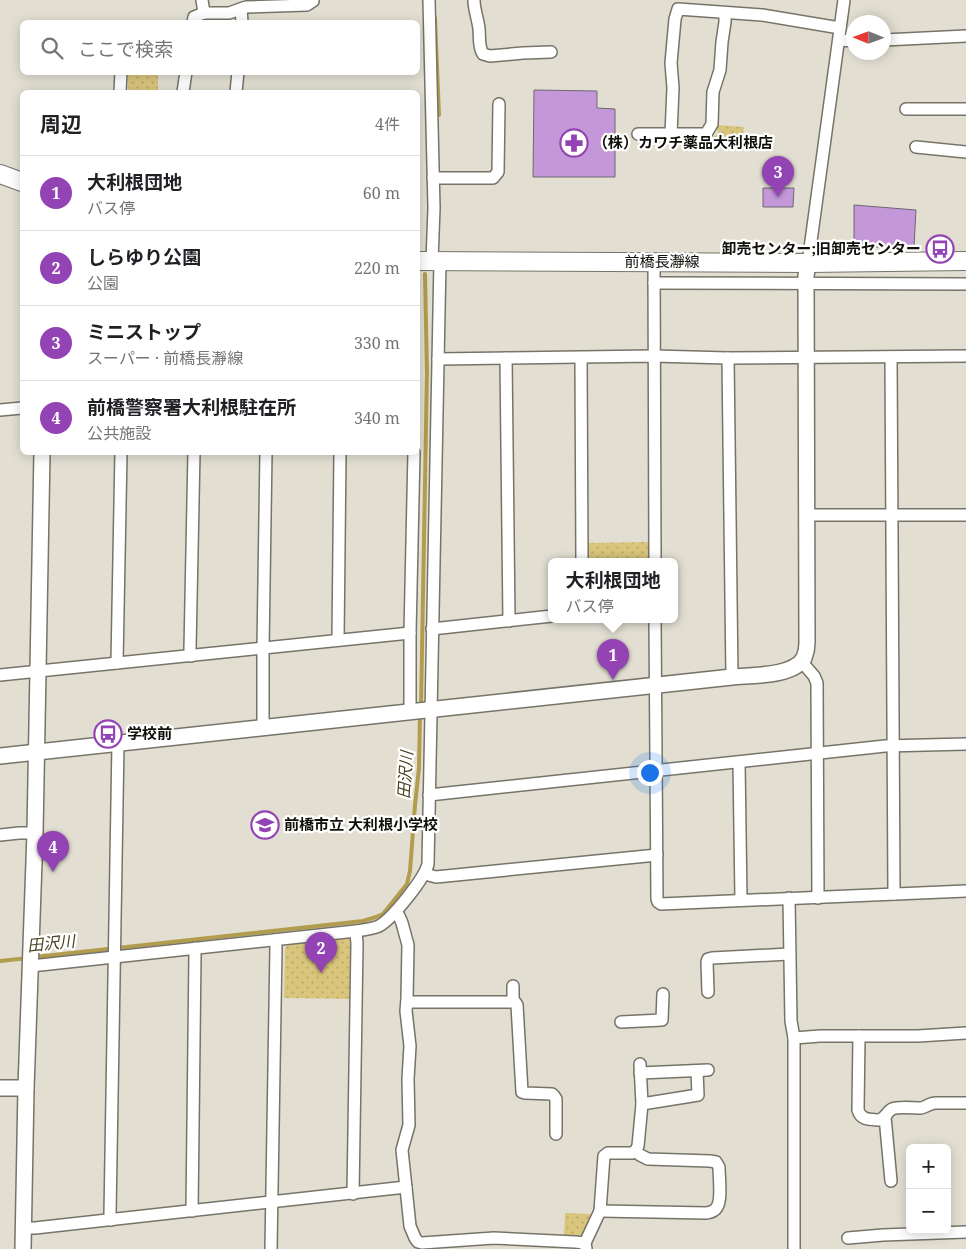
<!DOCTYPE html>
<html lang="ja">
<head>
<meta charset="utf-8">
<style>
  :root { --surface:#fff; --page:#f2f2f2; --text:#202124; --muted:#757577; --line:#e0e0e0; --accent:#9343b3 }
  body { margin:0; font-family:"Noto Serif","Noto Sans JP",serif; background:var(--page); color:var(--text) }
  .controls { position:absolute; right:15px; bottom:15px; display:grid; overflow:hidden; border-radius:8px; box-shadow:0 2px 12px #0003 }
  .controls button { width:45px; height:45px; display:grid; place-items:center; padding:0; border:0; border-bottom:1px solid var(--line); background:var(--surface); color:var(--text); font:25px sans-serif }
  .compass { position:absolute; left:846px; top:15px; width:45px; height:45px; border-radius:50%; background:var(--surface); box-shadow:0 2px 12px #0003; rotate:271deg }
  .you { position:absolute; left:649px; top:772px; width:18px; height:18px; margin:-12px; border:4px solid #fff; border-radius:50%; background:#1a73e8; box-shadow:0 0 0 8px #1a73e833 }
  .badge { display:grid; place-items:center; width:32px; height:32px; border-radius:50%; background:var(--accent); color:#fff; font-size:16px; font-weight:700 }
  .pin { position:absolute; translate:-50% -41px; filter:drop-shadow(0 1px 2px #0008) }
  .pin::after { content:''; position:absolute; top:26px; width:18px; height:15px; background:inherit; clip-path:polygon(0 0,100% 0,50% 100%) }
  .popup { position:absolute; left:548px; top:558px; width:130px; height:65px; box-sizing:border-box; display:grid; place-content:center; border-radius:8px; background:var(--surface); filter:drop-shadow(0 1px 4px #0005); font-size:16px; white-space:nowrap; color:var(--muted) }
  .popup b { font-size:19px; color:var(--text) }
  .popup::after { content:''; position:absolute; left:50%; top:100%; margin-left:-10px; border:10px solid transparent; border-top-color:var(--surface) }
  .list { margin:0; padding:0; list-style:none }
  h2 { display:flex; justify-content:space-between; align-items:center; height:65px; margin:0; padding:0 20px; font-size:21px }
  h2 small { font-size:16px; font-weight:400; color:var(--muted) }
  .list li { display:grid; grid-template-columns:32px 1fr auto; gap:15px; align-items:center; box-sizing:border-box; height:75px; padding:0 20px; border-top:1px solid var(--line) }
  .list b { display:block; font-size:19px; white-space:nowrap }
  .list p { margin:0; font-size:16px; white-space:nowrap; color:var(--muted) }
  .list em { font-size:16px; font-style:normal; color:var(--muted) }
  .icon { flex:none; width:28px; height:28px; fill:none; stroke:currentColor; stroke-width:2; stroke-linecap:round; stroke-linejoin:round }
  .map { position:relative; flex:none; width:966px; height:1249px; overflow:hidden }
  .search { position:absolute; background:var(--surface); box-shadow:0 2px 12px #0003; left:20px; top:20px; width:400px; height:55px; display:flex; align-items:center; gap:12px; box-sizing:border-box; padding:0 18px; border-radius:8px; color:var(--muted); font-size:19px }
  .panel { position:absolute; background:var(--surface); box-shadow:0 2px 12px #0003; left:20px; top:90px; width:400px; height:365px; border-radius:8px }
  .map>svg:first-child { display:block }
  .park { fill:url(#park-dots) }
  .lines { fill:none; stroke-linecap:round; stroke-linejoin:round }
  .stream { stroke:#b29d4e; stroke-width:4 }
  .building { fill:#c497d8; stroke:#6e6771 }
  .street-casing { stroke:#767368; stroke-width:14 }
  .secondary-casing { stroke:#767368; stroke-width:18 }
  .primary-casing { stroke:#767368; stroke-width:20 }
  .street { stroke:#fff; stroke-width:11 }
  .secondary { stroke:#fff; stroke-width:15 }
  .primary { stroke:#fff; stroke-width:18 }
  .labels { text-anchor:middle; stroke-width:4.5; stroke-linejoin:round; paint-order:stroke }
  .poi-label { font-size:15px; font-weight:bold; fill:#100f0b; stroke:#fff; text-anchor:start }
  .street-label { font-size:15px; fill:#100f0b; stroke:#fff }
  .water-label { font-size:16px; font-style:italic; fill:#4b411f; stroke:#fff }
</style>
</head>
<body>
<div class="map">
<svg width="966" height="1249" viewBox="0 0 966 1249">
  <defs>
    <pattern id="park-dots" width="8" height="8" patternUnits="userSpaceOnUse" patternTransform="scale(1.25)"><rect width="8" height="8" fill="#d9c57c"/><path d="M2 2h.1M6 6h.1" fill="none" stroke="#b9a86a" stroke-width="1.8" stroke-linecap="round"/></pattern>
  </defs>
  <rect width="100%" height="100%" fill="#e2dfd2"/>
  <g class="park">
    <polygon points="128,73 158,73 158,92 130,92 128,90"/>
    <polygon points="717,125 744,127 742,144 709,139 718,134"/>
    <polygon points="649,542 649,561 587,561 587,543"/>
    <polygon points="350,935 357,944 356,999 284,998 285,948 291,942"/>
    <polygon points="565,1213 591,1214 584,1233 577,1237 564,1236"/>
  </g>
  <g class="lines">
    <g class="stream">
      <polyline points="435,18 439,115"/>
      <polyline points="421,707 427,372 425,274"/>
      <polyline points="35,957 363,921 376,917 383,914 407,884 410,871 415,805 419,768 420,714"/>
      <polyline points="0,961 28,958"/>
    </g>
  </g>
  <g class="building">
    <polygon points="534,90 597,91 597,108 615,109 615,177 533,177"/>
    <polygon points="763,188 794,188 793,207 763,207"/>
    <polygon points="854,205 916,210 914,247 854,247"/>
  </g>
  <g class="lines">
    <g class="street-casing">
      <g id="street">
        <polyline points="202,0 204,13"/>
        <polyline points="429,0 434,208 432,261"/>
        <path d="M474,0C474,10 478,19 479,29C480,38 478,46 483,54L490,56L523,53L551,52"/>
        <polyline points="241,9 242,22"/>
        <polyline points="193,22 194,17 204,13 229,13 246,7 307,5 313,1 313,0"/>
        <polyline points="839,40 854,41"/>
        <polyline points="884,40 966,36"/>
        <polyline points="120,92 121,72"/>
        <polyline points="183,92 186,72"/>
        <polyline points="236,92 238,72"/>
        <polyline points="906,109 966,109"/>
        <polyline points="638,134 706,134 712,124 713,92 720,70 722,42 725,22 725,13"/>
        <polyline points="671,134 673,88 671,63 675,19 678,9 762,15 840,28"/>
        <polyline points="916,147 966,152"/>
        <polyline points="433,178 493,178 498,172 499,104"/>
        <polyline points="654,262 655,561"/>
        <polyline points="808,263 844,0"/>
        <polyline points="654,283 966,284"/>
        <polyline points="891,357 894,894"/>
        <polyline points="506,358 509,621"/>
        <polyline points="581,358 582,561"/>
        <polyline points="728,358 732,677"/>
        <polyline points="438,359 654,356 728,358 966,356"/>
        <polyline points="0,410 22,408"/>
        <polyline points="807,515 966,515"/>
        <polyline points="655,619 657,899 658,902 661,904 966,891"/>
        <polyline points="432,629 552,616"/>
        <polyline points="338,640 340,452"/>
        <polyline points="191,656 190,649 194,452"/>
        <polyline points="801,661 814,676 817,683 818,898"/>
        <polyline points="117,663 121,452"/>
        <polyline points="0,675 410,633"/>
        <polyline points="410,712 410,633 414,452"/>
        <polyline points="263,727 263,648 266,452"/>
        <polyline points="739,762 741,900"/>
        <polyline points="429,795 885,746 966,744"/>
        <polyline points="0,835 19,833 35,833"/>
        <polyline points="425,874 436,877 657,855"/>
        <polyline points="789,898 791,1021 794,1038 794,1249"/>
        <polyline points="396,911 399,916 402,923 408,945 407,999 406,1011 410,1046 408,1079 409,1125 402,1150 410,1226 415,1238 418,1242 422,1243 494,1238 575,1242 585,1243 586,1249"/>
        <path d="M31,966L356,931C363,930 372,929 379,926C392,919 425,878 428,864L440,261"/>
        <polyline points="708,992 707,962 708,959 712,958 789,954"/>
        <polyline points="513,1001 513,986"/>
        <polyline points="407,1002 515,1002 517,1005 522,1092 525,1093 552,1094 554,1096 556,1099 556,1134"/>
        <polyline points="621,1022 662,1020 663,994"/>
        <path d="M859,1036L858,1110C861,1121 871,1119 880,1120C886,1117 887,1112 892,1109C898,1106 913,1108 921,1108C926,1107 930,1103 936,1103H966"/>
        <polyline points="794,1038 820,1036 918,1036 966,1033"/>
        <polyline points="640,1073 708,1070"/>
        <polyline points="642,1104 698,1095 697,1071"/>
        <polyline points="885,1117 891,1181"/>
        <polyline points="353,1194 357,944 356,931"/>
        <polyline points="192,1211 195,954 195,948"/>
        <path d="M600,1211L707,1213C712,1212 715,1211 717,1207C722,1200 719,1177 719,1167L716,1162L710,1161L648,1159L640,1155L635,1151"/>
        <polyline points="111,1220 110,1214 118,743"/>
        <polyline points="23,1228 35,1228 406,1187"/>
        <polyline points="848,1238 883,1235 966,1232"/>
        <polyline points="585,1243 600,1211 604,1156 608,1153 632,1153 635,1152 638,1146 642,1104 640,1064"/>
        <polyline points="271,1249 276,947 275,940"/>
      </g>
    </g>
    <g class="secondary-casing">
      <g id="secondary">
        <path d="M0,756L732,677C751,675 793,677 804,658C806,653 807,648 807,643L806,276L808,263"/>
        <polyline points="0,1088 26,1088"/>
        <polyline points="23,1249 26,1088 35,833 42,452"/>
      </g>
    </g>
    <g class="primary-casing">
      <g id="primary">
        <polyline points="0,174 22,182"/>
        <polyline points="418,261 808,263 966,261"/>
      </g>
    </g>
    <use href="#street" class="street"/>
    <use href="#secondary" class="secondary"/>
    <use href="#primary" class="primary"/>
  </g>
  <defs>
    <g id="pharmacy-ring" transform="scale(1.4375)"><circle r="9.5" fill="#fff" stroke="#9343b3" stroke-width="1.5"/><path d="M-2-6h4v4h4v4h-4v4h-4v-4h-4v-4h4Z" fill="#9343b3"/></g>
    <g id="bus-ring" transform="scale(1.4375)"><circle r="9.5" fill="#fff" stroke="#9343b3" stroke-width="1.5"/><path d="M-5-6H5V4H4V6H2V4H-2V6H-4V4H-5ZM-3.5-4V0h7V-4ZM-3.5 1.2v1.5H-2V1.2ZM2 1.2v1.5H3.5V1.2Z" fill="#9343b3"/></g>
    <g id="school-ring" transform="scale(1.4375)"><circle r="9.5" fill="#fff" stroke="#9343b3" stroke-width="1.5"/><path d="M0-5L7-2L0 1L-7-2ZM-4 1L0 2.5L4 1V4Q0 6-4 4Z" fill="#9343b3"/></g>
  </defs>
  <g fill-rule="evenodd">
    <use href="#pharmacy-ring" x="574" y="143"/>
    <use href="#bus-ring" x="940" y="249"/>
    <use href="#bus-ring" x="108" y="734"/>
    <use href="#school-ring" x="265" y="825"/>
  </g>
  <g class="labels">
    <g class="poi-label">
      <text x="593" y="148">（株）カワチ薬品大利根店</text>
      <text x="921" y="254" text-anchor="end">卸売センター;旧卸売センター</text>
      <text x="127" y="739">学校前</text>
      <text x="284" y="830">前橋市立 大利根小学校</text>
    </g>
    <g class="street-label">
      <text x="662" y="267">前橋長瀞線</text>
    </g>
    <g class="water-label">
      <text transform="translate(405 775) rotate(-86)" y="6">田沢川</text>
      <text transform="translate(51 943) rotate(-6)" y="6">田沢川</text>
    </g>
  </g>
</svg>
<div class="controls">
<button>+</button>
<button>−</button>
</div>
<svg class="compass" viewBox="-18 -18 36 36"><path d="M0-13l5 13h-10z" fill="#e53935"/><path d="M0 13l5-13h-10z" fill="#757577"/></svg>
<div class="you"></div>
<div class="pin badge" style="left:613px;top:680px">1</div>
<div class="popup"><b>大利根団地</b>バス停</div>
<div class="pin badge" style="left:321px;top:973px">2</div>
<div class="pin badge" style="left:778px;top:197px">3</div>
<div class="pin badge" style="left:53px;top:872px">4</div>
<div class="search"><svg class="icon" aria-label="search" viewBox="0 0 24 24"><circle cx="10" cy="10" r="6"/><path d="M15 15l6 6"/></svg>ここで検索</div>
<section class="panel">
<h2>周辺<small>4件</small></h2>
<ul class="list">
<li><span class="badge">1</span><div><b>大利根団地</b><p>バス停</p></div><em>60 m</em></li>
<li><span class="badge">2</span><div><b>しらゆり公園</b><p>公園</p></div><em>220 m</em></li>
<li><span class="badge">3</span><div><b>ミニストップ</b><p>スーパー · 前橋長瀞線</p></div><em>330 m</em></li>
<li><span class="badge">4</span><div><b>前橋警察署大利根駐在所</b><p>公共施設</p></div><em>340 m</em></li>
</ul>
</section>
</div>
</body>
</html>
